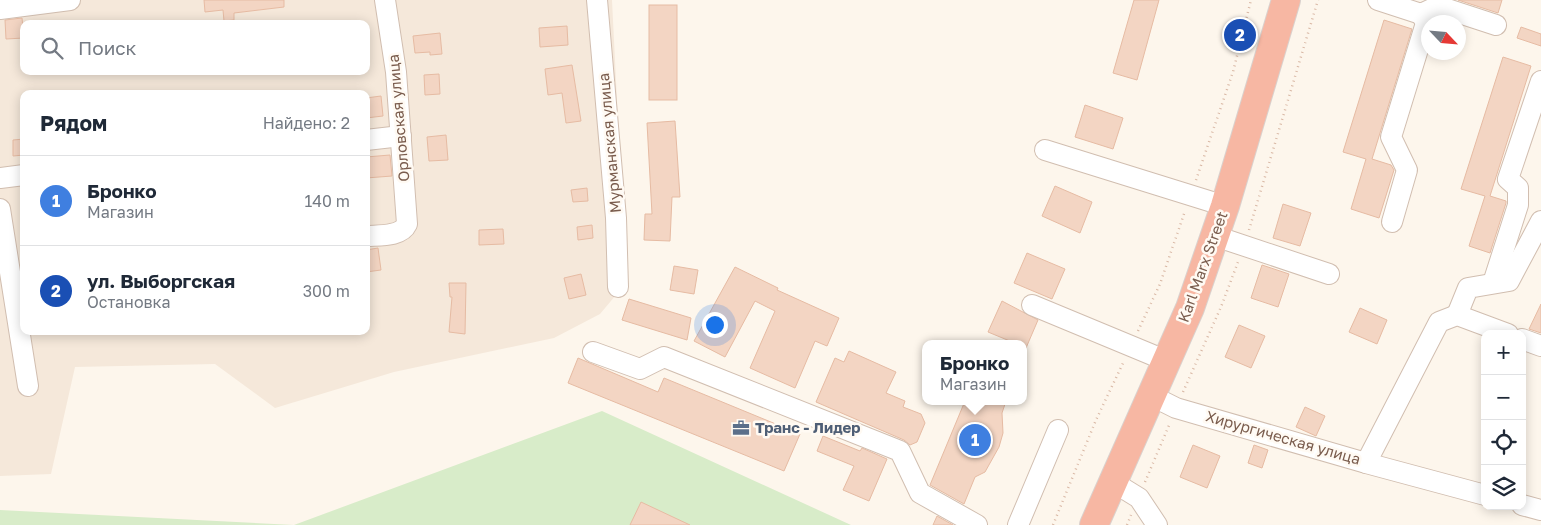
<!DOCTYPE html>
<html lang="ru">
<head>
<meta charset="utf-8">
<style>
  :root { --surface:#fff; --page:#f2f2f3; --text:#1f2937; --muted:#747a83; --line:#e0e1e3; --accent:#b45309 }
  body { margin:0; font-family:"Golos Text",sans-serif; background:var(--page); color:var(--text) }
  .controls { position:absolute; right:15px; bottom:15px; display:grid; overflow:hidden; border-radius:10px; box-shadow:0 2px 12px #0003 }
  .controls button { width:45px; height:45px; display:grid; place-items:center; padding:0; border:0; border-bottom:1px solid var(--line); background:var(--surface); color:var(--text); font:25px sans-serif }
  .compass { position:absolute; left:1421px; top:15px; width:45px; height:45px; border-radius:50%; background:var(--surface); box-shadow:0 2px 12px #0003; rotate:116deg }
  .you { position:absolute; left:714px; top:324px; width:18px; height:18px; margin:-12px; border:4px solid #fff; border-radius:50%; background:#1a73e8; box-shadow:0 0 0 8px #1a73e833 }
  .badge { display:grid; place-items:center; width:32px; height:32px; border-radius:50%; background:var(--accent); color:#fff; font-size:16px; font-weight:700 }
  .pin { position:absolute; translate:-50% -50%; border:2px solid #fff; box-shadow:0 1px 5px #0006 }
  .popup { position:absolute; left:922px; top:340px; width:105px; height:65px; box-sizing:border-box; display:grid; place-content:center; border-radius:10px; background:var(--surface); filter:drop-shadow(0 1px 4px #0005); font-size:16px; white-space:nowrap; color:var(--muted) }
  .popup b { font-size:19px; color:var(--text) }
  .popup::after { content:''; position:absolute; left:50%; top:100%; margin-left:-10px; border:10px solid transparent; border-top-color:var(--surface) }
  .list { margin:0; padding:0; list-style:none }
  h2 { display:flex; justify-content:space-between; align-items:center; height:65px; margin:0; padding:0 20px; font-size:21px }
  h2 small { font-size:16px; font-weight:400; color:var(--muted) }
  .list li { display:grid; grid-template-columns:32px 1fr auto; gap:15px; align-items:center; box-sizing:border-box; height:90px; padding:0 20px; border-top:1px solid var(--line) }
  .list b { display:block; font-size:19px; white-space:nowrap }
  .list p { margin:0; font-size:16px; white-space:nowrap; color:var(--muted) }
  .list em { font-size:16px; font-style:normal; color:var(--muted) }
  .icon { flex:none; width:28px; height:28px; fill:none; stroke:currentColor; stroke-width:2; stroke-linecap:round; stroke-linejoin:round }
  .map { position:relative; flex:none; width:1541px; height:525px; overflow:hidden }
  .search { position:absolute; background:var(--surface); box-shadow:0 2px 12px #0003; left:20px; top:20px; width:350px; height:55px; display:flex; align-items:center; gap:12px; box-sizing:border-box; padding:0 18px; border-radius:10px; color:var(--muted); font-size:19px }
  .panel { position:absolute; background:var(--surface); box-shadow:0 2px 12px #0003; left:20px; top:90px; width:350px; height:245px; border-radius:10px }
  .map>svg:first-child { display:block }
  .residential { fill:#f5e8da; fill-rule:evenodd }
  .green { fill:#d8ecc9 }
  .building { fill:#f3d5c3; stroke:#e6bba3 }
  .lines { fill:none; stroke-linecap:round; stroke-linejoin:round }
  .minor-casing { stroke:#d1beb0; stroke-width:22 }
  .highway-casing { stroke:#dad1cd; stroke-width:30 }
  .path { stroke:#d9b8a5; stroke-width:2.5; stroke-dasharray:1 4; stroke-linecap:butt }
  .minor { stroke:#fff; stroke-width:20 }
  .highway { stroke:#f7b7a3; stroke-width:28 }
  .labels { text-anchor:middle; stroke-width:5; stroke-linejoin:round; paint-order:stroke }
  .street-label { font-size:15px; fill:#7a5c4d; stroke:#fffaf3 }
  .service-label { font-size:15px; font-weight:bold; fill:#4e5e75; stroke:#fffaf3; text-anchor:start }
</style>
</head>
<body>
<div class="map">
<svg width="1541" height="525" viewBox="0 0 1541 525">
  <rect width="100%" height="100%" fill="#fdf6ec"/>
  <path class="residential" d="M0,0H612L626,283L600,314L554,338L394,372L275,408L215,364L75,367L51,474L0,476ZM24,24H366V71H24ZM24,94H366V331H24Z"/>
  <polygon class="green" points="602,411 851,525 0,525 0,510 294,525"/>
  <g class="building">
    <polygon points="204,0 284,0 284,7 234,13 234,20 224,21 223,10 205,12"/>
    <polygon points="1134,0 1159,0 1137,80 1113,73"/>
    <polygon points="1458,0 1502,0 1498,13"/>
    <rect x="649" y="5" width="28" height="95"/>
    <polygon points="22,18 24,38 6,39 5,20"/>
    <polygon points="1384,20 1412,29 1372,159 1391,165 1394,170 1379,218 1351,209 1366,159 1343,152"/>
    <polygon points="567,26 568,45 540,47 539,28"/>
    <polygon points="1521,27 1541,34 1541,46 1517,38"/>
    <polygon points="440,33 442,54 430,55 430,52 415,53 413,36"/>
    <polygon points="1503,57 1531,66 1490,196 1506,201 1506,203 1490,253 1469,246 1485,196 1461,189"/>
    <polygon points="572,65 581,121 566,123 562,93 548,95 545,69"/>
    <polygon points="439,74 440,94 425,95 424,75"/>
    <polygon points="381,96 383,116 366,118 366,98"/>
    <polygon points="1085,105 1123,118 1113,149 1075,137"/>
    <polygon points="675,121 680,197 672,197 670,241 644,240 645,214 652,214 647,123"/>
    <polygon points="446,135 448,160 429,161 427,137"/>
    <polygon points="24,139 24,155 13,156 13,140"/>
    <polygon points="390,155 392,176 366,178 366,157"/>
    <polygon points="1055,186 1092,202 1080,233 1042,216"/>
    <polygon points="587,188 588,201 573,202 571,190"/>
    <polygon points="1283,204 1311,213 1300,246 1273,238"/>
    <polygon points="592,225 593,238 578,240 577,227"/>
    <polygon points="503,229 504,244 479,245 479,230"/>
    <polygon points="378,248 381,270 366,272 366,250"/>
    <polygon points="1027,253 1065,269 1052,299 1014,283"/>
    <polygon points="1262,265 1289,274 1278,307 1251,298"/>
    <polygon points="674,266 698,270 694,294 670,290"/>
    <polygon points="735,267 778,288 777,290 839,318 827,346 815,341 795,388 750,368 775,311 755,301 725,357 694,341"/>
    <polygon points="581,274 586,295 569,299 564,278"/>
    <polygon points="449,283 466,283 465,334 449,332 452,297 450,297"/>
    <polygon points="629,299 691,318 687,340 622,320"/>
    <polygon points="1002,301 1038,320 1026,348 1024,344 1017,344 988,332"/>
    <polygon points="1541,304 1541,333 1529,329"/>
    <polygon points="1360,308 1387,320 1377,344 1349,332"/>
    <polygon points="1239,325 1265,336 1251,368 1225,357"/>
    <polygon points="849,351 896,372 886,393 905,401 903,407 921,414 925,423 917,442 910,445 904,440 816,402 835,358 844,362"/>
    <polygon points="578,358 658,392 664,378 800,434 784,471 568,383"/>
    <polygon points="965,401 1006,401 1002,413 1003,433 999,447 985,472 975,477 964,504 930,485"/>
    <polygon points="1305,407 1325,416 1316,436 1296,427"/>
    <polygon points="823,436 860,451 862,448 887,459 869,501 843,490 854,466 817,451"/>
    <polygon points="1193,445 1220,456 1207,488 1180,477"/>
    <polygon points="1254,445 1268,450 1262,468 1248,463"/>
    <polygon points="641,502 690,525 630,525"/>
    <polygon points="937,516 953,525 933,525"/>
  </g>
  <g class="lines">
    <g class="minor-casing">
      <g id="minor">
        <polyline points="597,0 616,218 618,287"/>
        <polyline points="1378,0 1421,14 1438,6 1496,25"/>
        <polyline points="0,9 70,0"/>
        <polyline points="366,140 401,136"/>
        <polyline points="1045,150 1225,206"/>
        <polyline points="0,178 24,175"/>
        <polyline points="0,209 28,386"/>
        <polyline points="1392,222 1407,170 1391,137 1426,23 1421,14"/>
        <path d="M366,236C380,235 401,237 407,224L396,72L385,0"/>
        <polyline points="1215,236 1329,274"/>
        <polyline points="1493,283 1518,205 1518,188 1508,179 1541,81"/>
        <polyline points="1032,305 1167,361"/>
        <polyline points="1457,315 1468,288 1509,281 1541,221"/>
        <polyline points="1522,339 1541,346"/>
        <polyline points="593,352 640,369 664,357 900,451 920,493 977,525"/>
        <polyline points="1152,396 1176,408 1366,463 1439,322 1457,315 1508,334"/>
        <polyline points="1366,463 1485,495"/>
        <polyline points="1113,482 1139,498 1157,525"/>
        <polyline points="1522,505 1541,510"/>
        <polyline points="1018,525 1058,430"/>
      </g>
    </g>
    <g class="highway-casing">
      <polyline id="highway" points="1094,525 1190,308 1225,206 1286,0"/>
    </g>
    <g class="path">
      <polyline points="1196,180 1233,72 1251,0"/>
      <polyline points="1249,230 1318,0"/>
      <polyline points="1138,331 1160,284 1185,211"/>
      <polyline points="1183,392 1221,307 1238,262"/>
      <polyline points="1145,482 1170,423"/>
      <polyline points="1053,525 1096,420 1124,361"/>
      <polyline points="1127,525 1131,515"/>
    </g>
    <use href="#minor" class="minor"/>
    <use href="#highway" class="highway"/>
  </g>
  <defs>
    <g id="office-bare" transform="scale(1.35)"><path d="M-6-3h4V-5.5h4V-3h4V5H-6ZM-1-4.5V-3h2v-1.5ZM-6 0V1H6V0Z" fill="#5c6f8a" stroke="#fffaf3" stroke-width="2.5" paint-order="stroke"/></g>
  </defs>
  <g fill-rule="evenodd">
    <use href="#office-bare" x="741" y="428"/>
  </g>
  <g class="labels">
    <g class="street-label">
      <text transform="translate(399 118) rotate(-95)" y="5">Орловская улица</text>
      <text transform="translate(610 143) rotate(-95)" y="5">Мурманская улица</text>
      <text transform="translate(1203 267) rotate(-70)" y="5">Karl Marx Street</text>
      <text transform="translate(1283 438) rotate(16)" y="5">Хирургическая улица</text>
    </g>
    <g class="service-label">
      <text x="755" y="433">Транс - Лидер</text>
    </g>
  </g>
</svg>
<div class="controls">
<button>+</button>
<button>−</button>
<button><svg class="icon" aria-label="locate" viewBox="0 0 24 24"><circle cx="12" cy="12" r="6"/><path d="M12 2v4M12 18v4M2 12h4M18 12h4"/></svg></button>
<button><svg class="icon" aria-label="layers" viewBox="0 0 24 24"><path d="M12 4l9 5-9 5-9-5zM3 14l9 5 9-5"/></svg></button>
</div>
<svg class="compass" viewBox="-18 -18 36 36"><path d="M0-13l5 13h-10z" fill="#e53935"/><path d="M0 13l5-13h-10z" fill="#747a83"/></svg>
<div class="you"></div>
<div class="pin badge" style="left:975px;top:440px;background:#3f7fe0">1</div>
<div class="popup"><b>Бронко</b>Магазин</div>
<div class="pin badge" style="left:1240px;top:35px;background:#1a4fb4">2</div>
<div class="search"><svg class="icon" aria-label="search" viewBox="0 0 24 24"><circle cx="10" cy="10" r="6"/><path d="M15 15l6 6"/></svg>Поиск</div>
<section class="panel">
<h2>Рядом<small>Найдено: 2</small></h2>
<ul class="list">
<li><span class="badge" style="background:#3f7fe0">1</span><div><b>Бронко</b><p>Магазин</p></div><em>140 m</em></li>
<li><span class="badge" style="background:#1a4fb4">2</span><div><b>ул. Выборгская</b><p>Остановка</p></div><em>300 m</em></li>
</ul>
</section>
</div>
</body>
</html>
